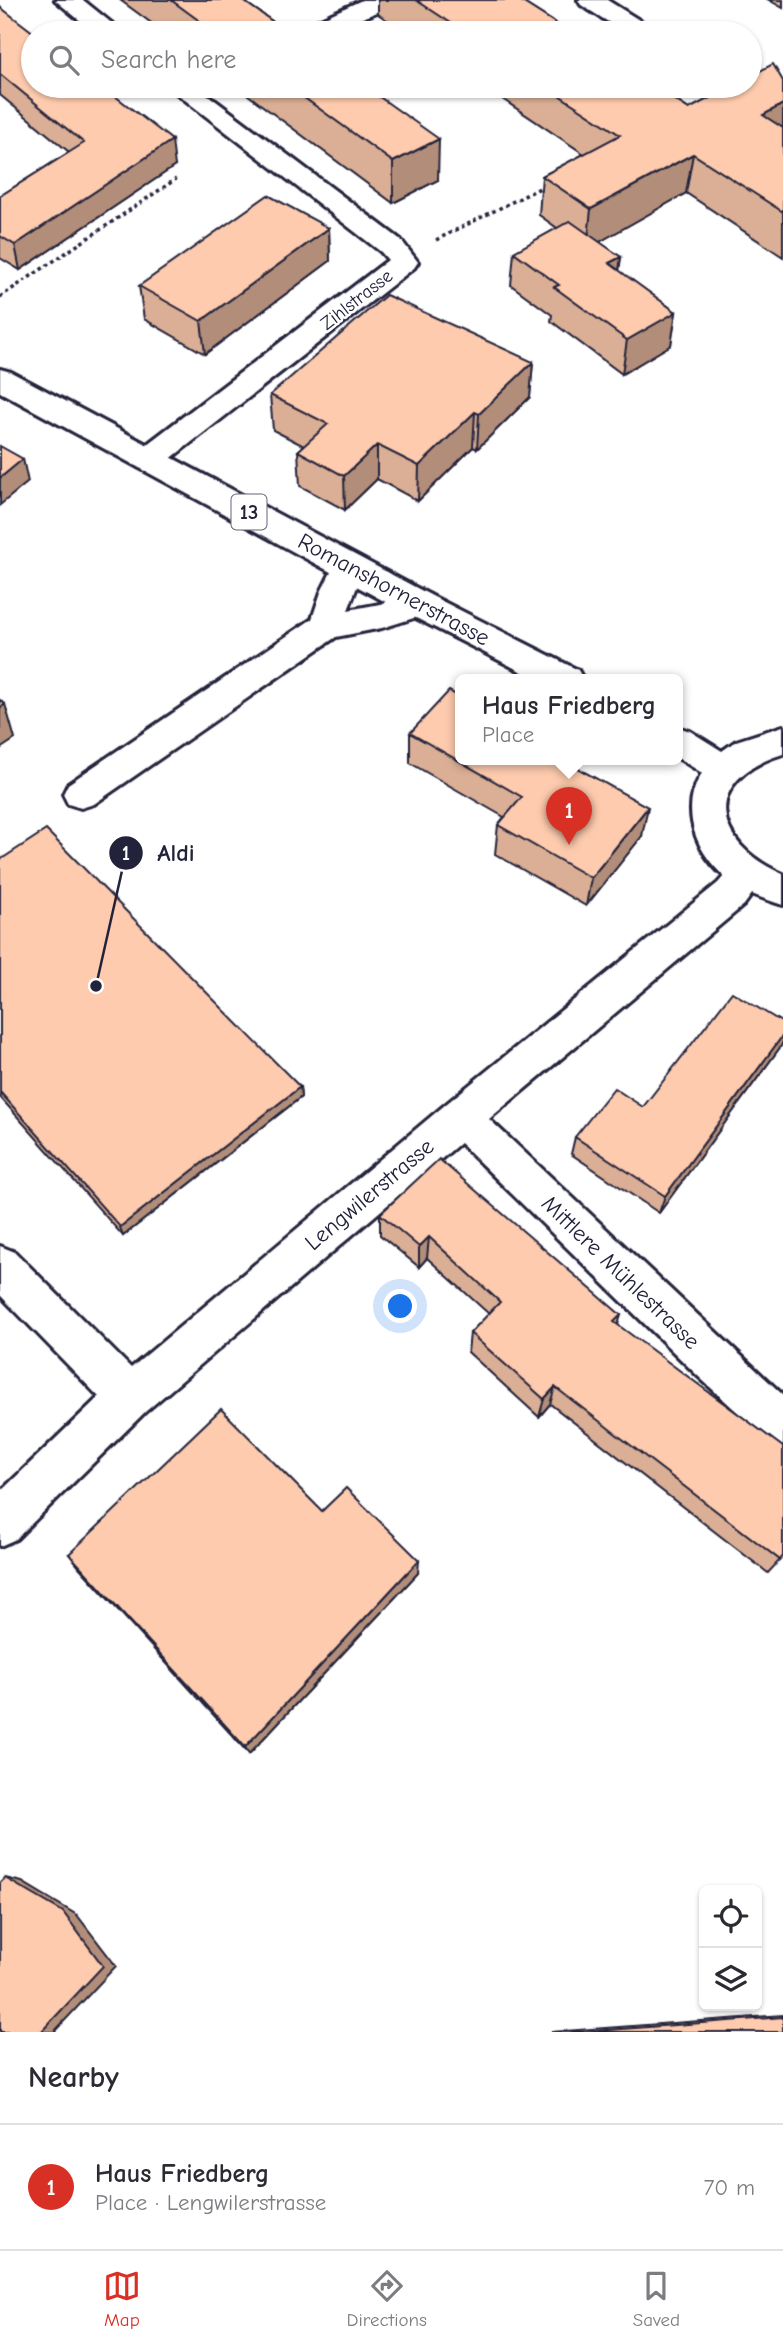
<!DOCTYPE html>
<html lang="en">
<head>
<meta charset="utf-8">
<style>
  :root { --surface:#fff; --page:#f2f2f3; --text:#2b2b33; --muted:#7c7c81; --line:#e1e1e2; --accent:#d93025 }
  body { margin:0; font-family:"Comic Neue",sans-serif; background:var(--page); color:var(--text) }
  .controls { position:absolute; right:21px; bottom:21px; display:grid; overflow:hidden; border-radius:10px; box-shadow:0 2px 5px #0004 }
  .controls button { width:63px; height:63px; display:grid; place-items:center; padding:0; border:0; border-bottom:2px solid var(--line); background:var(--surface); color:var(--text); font:35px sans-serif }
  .you { position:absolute; left:401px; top:1307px; width:24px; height:24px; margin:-18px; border:5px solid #fff; border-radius:50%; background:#1a73e8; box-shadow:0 0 0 10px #1a73e833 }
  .badge { display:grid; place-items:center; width:46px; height:46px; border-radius:50%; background:var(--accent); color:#fff; font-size:23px; font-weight:700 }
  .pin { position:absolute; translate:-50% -58px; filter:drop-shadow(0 2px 4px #0008) }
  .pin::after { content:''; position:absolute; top:37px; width:24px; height:21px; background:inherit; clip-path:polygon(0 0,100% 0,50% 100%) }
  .popup { position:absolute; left:455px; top:674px; width:228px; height:91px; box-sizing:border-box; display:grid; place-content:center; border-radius:10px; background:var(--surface); filter:drop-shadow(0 2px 5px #0005); font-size:23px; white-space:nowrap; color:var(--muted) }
  .popup b { font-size:26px; color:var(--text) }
  .popup::after { content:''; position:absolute; left:50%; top:100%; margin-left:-14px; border:14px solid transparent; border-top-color:var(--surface) }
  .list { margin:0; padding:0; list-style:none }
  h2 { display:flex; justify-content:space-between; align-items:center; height:91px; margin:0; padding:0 28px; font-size:30px }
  h2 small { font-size:23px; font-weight:400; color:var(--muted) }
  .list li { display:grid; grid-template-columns:46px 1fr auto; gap:21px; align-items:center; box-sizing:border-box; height:126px; padding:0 28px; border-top:2px solid var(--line) }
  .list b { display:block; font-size:26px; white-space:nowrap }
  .list p { margin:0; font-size:23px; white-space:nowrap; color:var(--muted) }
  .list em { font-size:23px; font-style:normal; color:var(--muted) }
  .icon { flex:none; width:38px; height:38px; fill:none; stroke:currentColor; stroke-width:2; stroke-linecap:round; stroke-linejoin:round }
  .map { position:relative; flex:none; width:783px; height:2032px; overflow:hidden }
  .search { position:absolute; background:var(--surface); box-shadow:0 2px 5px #0004; left:21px; right:21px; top:21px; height:77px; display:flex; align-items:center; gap:18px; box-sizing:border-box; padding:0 24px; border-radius:38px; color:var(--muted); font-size:26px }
  .sheet { height:217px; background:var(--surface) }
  nav { display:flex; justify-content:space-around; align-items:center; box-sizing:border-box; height:98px; border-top:2px solid var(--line); background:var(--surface); font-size:19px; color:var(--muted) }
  nav a { display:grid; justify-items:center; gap:4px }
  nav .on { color:var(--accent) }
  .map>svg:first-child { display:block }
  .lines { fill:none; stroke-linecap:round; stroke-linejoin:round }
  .minor-casing { stroke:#22223b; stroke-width:6 }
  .major-casing { stroke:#22223b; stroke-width:6 }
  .path { stroke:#22223b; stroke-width:3.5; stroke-dasharray:3.5 3.5; stroke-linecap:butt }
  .minor { fill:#fff; fill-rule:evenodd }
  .major { fill:#fff; fill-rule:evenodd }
  .wall { fill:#daaf96; stroke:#22223b; stroke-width:2 }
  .shaded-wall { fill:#b28e7a; stroke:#22223b; stroke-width:2 }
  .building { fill:#fecbae; stroke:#22223b; stroke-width:2 }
  .labels { text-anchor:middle; stroke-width:5; stroke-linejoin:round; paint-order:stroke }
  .far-street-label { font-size:19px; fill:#22223b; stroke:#fff }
  .shield { fill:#fff; stroke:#646476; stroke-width:2 }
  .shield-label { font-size:21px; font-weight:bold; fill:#22223b }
  .street-label { font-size:23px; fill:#22223b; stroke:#fff }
  .leader { fill:none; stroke:#22223b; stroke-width:2.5 }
  .callout-dot { fill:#22223b; stroke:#fff; stroke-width:2.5 }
  .mark-label { font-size:21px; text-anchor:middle; font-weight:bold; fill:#fff }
  .callout-label { font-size:24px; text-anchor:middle; font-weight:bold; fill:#22223b; stroke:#fff; stroke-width:5; stroke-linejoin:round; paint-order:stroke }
</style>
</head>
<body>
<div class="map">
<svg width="783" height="2032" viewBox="0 0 783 2032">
  <rect width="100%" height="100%" fill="#fff"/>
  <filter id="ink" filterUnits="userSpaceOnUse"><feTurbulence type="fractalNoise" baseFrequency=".0143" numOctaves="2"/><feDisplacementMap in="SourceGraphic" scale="14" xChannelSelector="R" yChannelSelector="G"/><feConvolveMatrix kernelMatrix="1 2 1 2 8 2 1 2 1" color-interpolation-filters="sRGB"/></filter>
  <g filter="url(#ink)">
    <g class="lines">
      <g class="minor-casing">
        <g id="minor">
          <polygon points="55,0 83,0 124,33 95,33"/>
          <polygon points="362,0 395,0 392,5 330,33 312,33 308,28 312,23"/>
          <polygon points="578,0 607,0 652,28 656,33 626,33 581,5"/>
          <polygon points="167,86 196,86 401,240 418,262 414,268 160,467 149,470 138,467 133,459 138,451 388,260 381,252"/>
          <polygon points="349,554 360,558 365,566 348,610 380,604 418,592 430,595 434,604 430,613 382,628 336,637 94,804 81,808 68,804 63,794 68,784 312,619 321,592 338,558"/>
          <polygon points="748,860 761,864 766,875 744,905 489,1119 783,1395 783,1446 767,1439 699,1377 460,1143 145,1412 16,1539 0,1546 0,1492 99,1397 0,1295 0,1246 15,1252 131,1368 446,1104 718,883 735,864"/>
        </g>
      </g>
      <g class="major-casing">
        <g id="major">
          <polygon points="0,369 11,372 430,595 578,670 583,679 536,679 406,613 0,392"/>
          <path d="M783,726V754C701,779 711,843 783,874V905C768,900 750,895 737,886C700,862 676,814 702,773L678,758V727L690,731L722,751L736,741Z"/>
        </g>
      </g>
      <g class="path">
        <polyline points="436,240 544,186"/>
        <polyline points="0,297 176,179"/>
      </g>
      <use href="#minor" class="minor"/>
      <use href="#major" class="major"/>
    </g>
    <g class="wall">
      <polygon points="120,0 242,0 289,33 165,33"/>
      <polygon points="378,0 519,0 571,33 406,33 378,14"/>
      <polygon points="769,0 783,0 783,8"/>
      <polygon points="0,7 175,166 20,270 0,258 0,196 69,152 0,95"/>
      <polygon points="783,81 783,257 686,193 599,242 621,257 619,271 676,312 671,345 622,374 551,321 552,315 511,285 514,252 557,228 539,215 542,176 584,154 483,86 653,86 689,109"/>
      <polygon points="236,86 364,86 438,180 393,203"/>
      <polygon points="329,228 330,261 205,354 144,319 139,286"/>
      <polygon points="533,362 530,397 477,449 473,447 418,501 377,479 345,510 300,486 298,451 304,446 273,430 270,395"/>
      <polygon points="410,733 642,836 586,906 495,854 498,825 504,817 410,763"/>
      <polygon points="0,860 300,1087 301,1097 123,1236 0,1097"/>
      <polygon points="783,1035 783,1042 781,1046 659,1213 571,1154 575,1137 643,1107"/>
      <polygon points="380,1214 621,1315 618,1325 780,1560 768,1573 550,1404 539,1417 468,1352 470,1333 489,1314 427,1258 419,1267 380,1235"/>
      <polygon points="322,1511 418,1573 249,1754 79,1567 69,1554"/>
      <polygon points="783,2015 783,2032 551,2032"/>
    </g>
    <g class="shaded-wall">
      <polygon points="783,104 783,139 763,115"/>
      <polygon points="439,139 438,180 393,203 393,162"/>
      <polygon points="172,140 175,166 20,270 15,245"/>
      <polygon points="693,154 686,193 587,249 591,209"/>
      <polygon points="329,228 330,261 205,354 201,321"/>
      <polygon points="621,257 616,290 609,263"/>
      <polygon points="676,312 671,345 622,374 627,340"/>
      <polygon points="533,362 530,397 477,449 479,414"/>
      <polygon points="475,412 473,447 418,501 419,466"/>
      <polygon points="377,445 377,479 345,510 344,476"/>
      <polygon points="23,459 28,482 0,505 0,478"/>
      <polygon points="5,704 15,739 0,749 0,708"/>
      <polygon points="648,807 642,836 586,906 591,878"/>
      <polygon points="783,1035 783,1042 781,1046 659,1213 665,1196"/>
      <polygon points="300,1087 301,1097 123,1236 120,1227"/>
      <polygon points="429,1237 427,1258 419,1267 419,1247"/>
      <polygon points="555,1387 550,1404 539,1417 544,1399"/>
      <polygon points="419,1560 418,1573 249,1754 245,1747"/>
      <polygon points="5,1878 22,1882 77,1915 116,1966 54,2032 41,2032"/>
    </g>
    <g class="building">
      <polygon points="171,0 242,0 289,33 216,33"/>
      <polygon points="416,0 519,0 571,33 466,33"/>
      <polygon points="0,7 34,33 33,33 33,86 102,86 172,140 15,245 0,236 0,196 84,143 0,74"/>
      <polygon points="773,64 783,81 783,104 763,115 783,128 783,212 693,154 591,209 542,176 620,135 545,86 653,86 689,109 732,86 750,86 750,76"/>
      <polygon points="288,86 364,86 439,139 393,162"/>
      <polygon points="268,195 329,228 201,321 139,286"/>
      <polygon points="570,221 621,257 609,263 676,312 627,340 554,287 559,285 514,252"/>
      <polygon points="386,295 533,362 479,414 475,412 419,466 377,445 344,476 298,451 328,424 270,395"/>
      <polygon points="0,446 23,459 0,478"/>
      <polygon points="449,691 460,697 460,759 561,759 648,807 591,878 498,825 522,797 410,733"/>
      <polygon points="0,700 5,704 0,708"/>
      <polygon points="46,830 300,1087 120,1227 0,1092 0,860"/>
      <polygon points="732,992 783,1023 783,1035 665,1196 575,1137 614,1088 643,1107"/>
      <polygon points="439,1159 621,1315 614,1322 783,1447 783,1556 780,1560 555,1387 544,1399 470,1333 500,1302 429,1237 419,1247 380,1214"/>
      <polygon points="221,1409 322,1511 346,1488 419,1560 245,1747 69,1554"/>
      <polygon points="5,1878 63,1912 103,1966 41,2032 0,2032 0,1883"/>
      <polygon points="783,2017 783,2032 581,2032"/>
    </g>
  </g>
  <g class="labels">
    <g class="far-street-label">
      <text transform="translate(356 299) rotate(-38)" y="7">Zihlstrasse</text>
    </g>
    <rect class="shield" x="231.5" y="494.5" width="35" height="35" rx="5"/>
    <g class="shield-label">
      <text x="249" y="519">13</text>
    </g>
    <g class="street-label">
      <text transform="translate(394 589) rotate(28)" y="8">Romanshornerstrasse</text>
      <text transform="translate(369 1194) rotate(-40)" y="8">Lengwilerstrasse</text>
      <text transform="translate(621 1272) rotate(44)" y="8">Mittlere Mühlestrasse</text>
    </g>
  </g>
  <path class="leader" d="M96 986L126 853"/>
  <g class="callout-dot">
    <circle cx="96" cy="986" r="7"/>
    <circle cx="126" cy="853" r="18"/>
  </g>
  <g class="mark-label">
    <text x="126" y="860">1</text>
  </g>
  <g class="callout-label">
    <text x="176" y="861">Aldi</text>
  </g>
</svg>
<div class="controls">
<button><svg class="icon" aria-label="locate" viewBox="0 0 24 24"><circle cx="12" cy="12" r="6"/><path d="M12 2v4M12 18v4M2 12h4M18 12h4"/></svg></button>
<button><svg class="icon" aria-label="layers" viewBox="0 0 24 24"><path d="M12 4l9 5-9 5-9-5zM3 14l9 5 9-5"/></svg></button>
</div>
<div class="you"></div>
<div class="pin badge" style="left:569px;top:845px">1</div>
<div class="popup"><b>Haus Friedberg</b>Place</div>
<div class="search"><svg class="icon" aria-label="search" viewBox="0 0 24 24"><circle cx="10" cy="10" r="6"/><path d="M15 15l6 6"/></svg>Search here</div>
</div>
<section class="sheet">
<h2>Nearby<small></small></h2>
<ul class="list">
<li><span class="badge">1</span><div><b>Haus Friedberg</b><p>Place · Lengwilerstrasse</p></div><em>70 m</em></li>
</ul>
</section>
<nav>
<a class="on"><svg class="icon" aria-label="map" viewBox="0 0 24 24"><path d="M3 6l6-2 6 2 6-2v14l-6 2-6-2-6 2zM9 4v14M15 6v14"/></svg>Map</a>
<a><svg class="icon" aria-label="directions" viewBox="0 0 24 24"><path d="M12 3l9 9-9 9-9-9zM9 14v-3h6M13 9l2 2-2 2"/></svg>Directions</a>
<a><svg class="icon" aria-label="saved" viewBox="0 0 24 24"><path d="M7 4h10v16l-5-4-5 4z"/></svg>Saved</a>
</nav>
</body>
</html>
